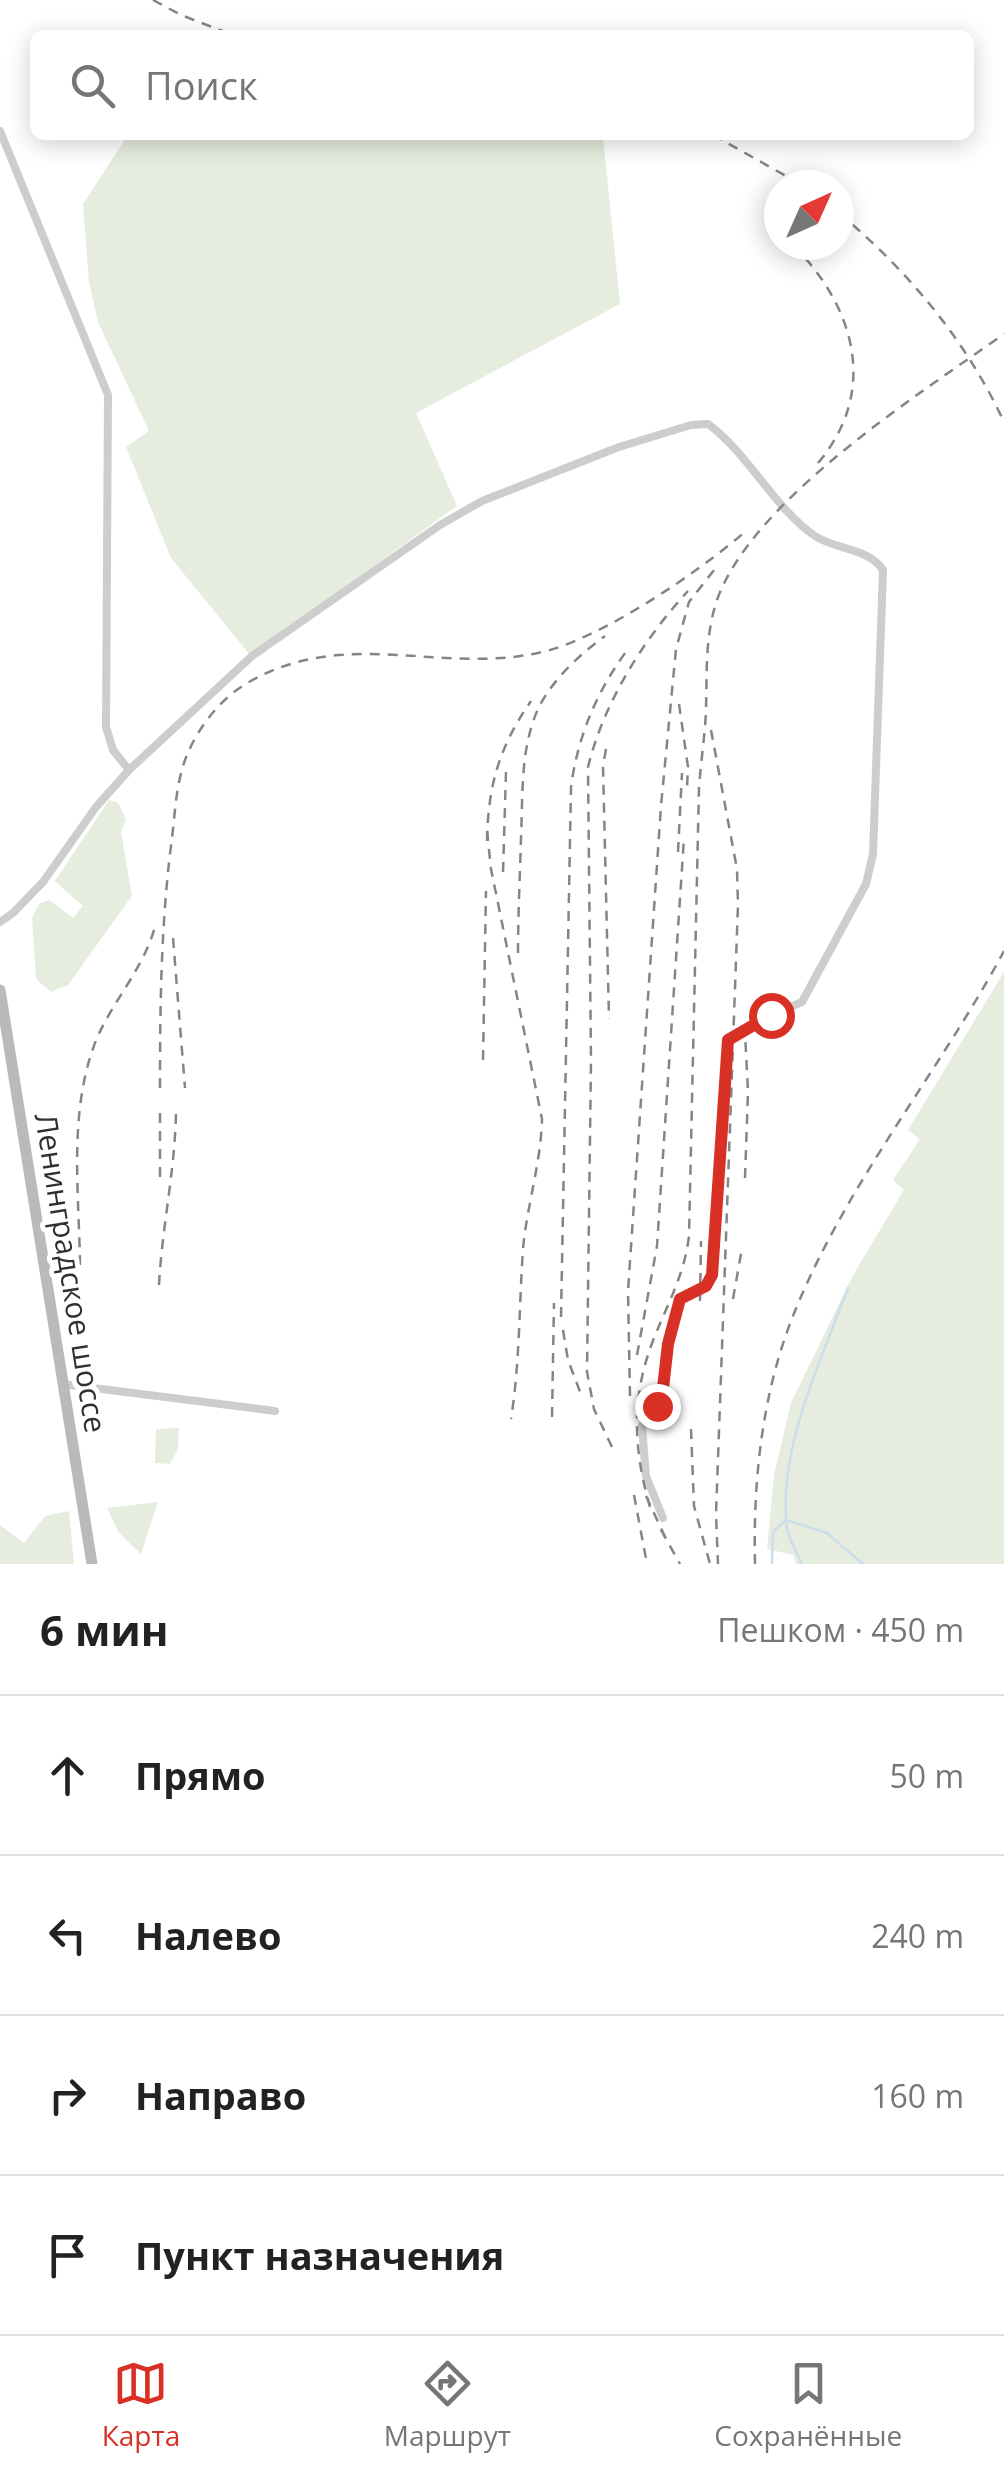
<!DOCTYPE html>
<html lang="ru">
<head>
<meta charset="utf-8">
<style>
  :root { --surface:#fff; --page:#f2f2f2; --text:#222; --muted:#767676; --line:#e0e0e0; --accent:#d93025 }
  body { margin:0; font-family:"Open Sans",sans-serif; background:var(--page); color:var(--text) }
  .compass { position:absolute; left:764px; top:170px; width:90px; height:90px; border-radius:50%; background:var(--surface); box-shadow:0 5px 25px #0003; rotate:45deg }
  .stop { position:absolute; width:30px; height:30px; margin:-22px; border:8px solid #d93025; border-radius:50%; background:#fff }
  .stop.end { background:#d93025; border-color:#fff; box-shadow:0 2px 10px #0008 }
  .list { margin:0; padding:0; list-style:none }
  h2 { display:flex; justify-content:space-between; align-items:center; height:130px; margin:0; padding:0 40px; font-size:42px }
  h2 small { font-size:32px; font-weight:400; color:var(--muted) }
  .list li { display:grid; grid-template-columns:65px 1fr auto; gap:30px; align-items:center; box-sizing:border-box; height:160px; padding:0 40px; border-top:2px solid var(--line) }
  .list b { display:block; font-size:38px; white-space:nowrap }
  .list em { font-size:32px; font-style:normal; color:var(--muted) }
  .icon { flex:none; width:55px; height:55px; fill:none; stroke:currentColor; stroke-width:2; stroke-linecap:round; stroke-linejoin:round }
  .map { position:relative; flex:none; width:1004px; height:1564px; overflow:hidden }
  .search { position:absolute; background:var(--surface); box-shadow:0 5px 25px #0003; left:30px; right:30px; top:30px; height:110px; display:flex; align-items:center; gap:25px; box-sizing:border-box; padding:0 35px; border-radius:15px; color:var(--muted); font-size:38px }
  .sheet { height:770px; background:var(--surface) }
  nav { display:flex; justify-content:space-around; align-items:center; box-sizing:border-box; height:140px; border-top:2px solid var(--line); background:var(--surface); font-size:28px; color:var(--muted) }
  nav a { display:grid; justify-items:center; gap:5px }
  nav .on { color:var(--accent) }
  .map>svg:first-child { display:block }
  .green { fill:#e6ecde }
  .lines { fill:none; stroke-linecap:round; stroke-linejoin:round }
  .stream { stroke:#cbdfeb; stroke-width:2.5 }
  .minor { stroke:#cdcdcd; stroke-width:8 }
  .secondary { stroke:#bababa; stroke-width:11 }
  .rail { stroke:#858585; stroke-width:2.5; stroke-dasharray:10 8; stroke-linecap:butt }
  .route { stroke:#d93025; stroke-width:12 }
  .labels { text-anchor:middle; stroke-width:10; stroke-linejoin:round; paint-order:stroke }
  .street-label { font-size:30px; fill:#303030; stroke:#fff }
</style>
</head>
<body>
<div class="map">
<svg width="1004" height="1564" viewBox="0 0 1004 1564">
  <rect width="100%" height="100%" fill="#fff"/>
  <g class="green">
    <polygon points="128,135 603,137 620,304 416,413 457,506 250,655 171,558 126,447 149,431 98,322 89,282 83,204"/>
    <polygon points="109,800 118,803 126,819 121,832 132,896 68,985 51,992 36,979 32,918 39,904 49,900 73,918 83,906 55,881"/>
    <polygon points="1004,972 1004,1564 796,1564 793,1555 767,1549 774,1475 791,1403 852,1277 904,1190 893,1180 920,1139 908,1130"/>
    <polygon points="179,1428 178,1449 170,1464 155,1463 156,1429"/>
    <polygon points="158,1502 141,1554 119,1533 107,1508"/>
    <polygon points="69,1511 74,1564 0,1564 0,1525 24,1543 45,1516"/>
  </g>
  <g class="lines">
    <g class="stream">
      <polyline points="772,1564 773,1532 786,1520 827,1533 863,1564"/>
      <path d="M802,1564C796,1551 786,1535 786,1520C781,1441 821,1361 848,1288"/>
    </g>
    <g class="minor">
      <polyline points="0,131 108,395 106,727 113,750 129,770"/>
      <path d="M0,922L13,913L43,882L96,807L129,770L252,656L440,525L482,501L619,447L691,425L708,424C749,454 773,507 815,536C836,550 869,548 883,570L873,854L866,884L802,1002L771,1015L727,1041L713,1275L706,1286L680,1299L668,1344L662,1397L642,1426L646,1476L663,1518"/>
      <polyline points="62,1384 275,1411"/>
    </g>
    <polyline class="secondary" points="0,990 92,1564"/>
    <g class="rail">
      <polyline points="153,0 181,15 233,35"/>
      <polyline points="713,135 802,185"/>
      <path d="M839,213C908,271 966,340 1004,422"/>
      <polyline points="779,230 779,231"/>
      <path d="M793,245C855,307 879,391 818,463"/>
      <polyline points="679,704 688,767 687,788"/>
      <polyline points="711,730 737,869 738,905 716,1514 718,1564"/>
      <polyline points="606,749 603,766 609,1019"/>
      <path d="M487,831L491,869L542,1119C541,1163 527,1205 523,1249C519,1306 520,1362 511,1419"/>
      <path d="M487,841C488,786 499,747 531,701"/>
      <polyline points="678,852 682,773"/>
      <polyline points="503,872 506,772"/>
      <polyline points="173,938 185,1088"/>
      <path d="M518,953C518,914 520,876 521,838C523,795 520,749 538,709C552,680 579,655 605,636"/>
      <polyline points="483,1060 486,891"/>
      <path d="M160,1088C160,1004 161,921 172,838C175,813 176,787 184,763C195,731 219,699 249,682C345,627 438,674 538,653C598,641 699,572 746,531"/>
      <polyline points="160,1177 160,1112"/>
      <polyline points="745,1178 748,1091 745,1033"/>
      <path d="M80,1265C79,1190 68,1109 97,1038C114,999 147,964 156,922"/>
      <path d="M159,1285C162,1227 175,1171 176,1112"/>
      <polyline points="733,1299 742,1248"/>
      <polyline points="700,1301 701,1241"/>
      <path d="M561,1317L571,787C578,735 597,691 628,649"/>
      <polyline points="563,1330 568,1360 582,1397"/>
      <polyline points="637,1355 657,1246 684,838"/>
      <polyline points="630,1396 628,1291 661,806 676,649 689,602 718,565"/>
      <polyline points="552,1417 554,1303"/>
      <polyline points="691,1429 694,1506 710,1564"/>
      <path d="M612,1447L594,1409L587,1372L591,1061L588,767C604,702 643,640 688,591"/>
      <polyline points="634,1495 647,1564"/>
      <polyline points="646,1496 666,1539"/>
      <path d="M650,1507C634,1452 631,1401 651,1346C665,1308 684,1278 689,1236L699,787C701,761 705,735 706,710C707,674 705,638 716,603C749,502 918,395 1004,334"/>
      <polyline points="661,1530 680,1564"/>
      <path d="M755,1564C753,1480 762,1394 793,1316C845,1185 938,1074 1004,951"/>
    </g>
  </g>
  <g class="lines">
    <polyline class="route" points="657,1406 662,1397 668,1344 680,1299 706,1286 712,1275 728,1040 771,1015"/>
  </g>
  <g class="labels">
    <g class="street-label">
      <text transform="translate(70 1273) rotate(81)" y="10">Ленинградское шоссе</text>
    </g>
  </g>
</svg>
<svg class="compass" viewBox="-18 -18 36 36"><path d="M0-13l5 13h-10z" fill="#e53935"/><path d="M0 13l5-13h-10z" fill="#767676"/></svg>
<div class="stop" style="left:771px;top:1015px"></div>
<div class="stop end" style="left:657px;top:1406px"></div>
<div class="search"><svg class="icon" aria-label="search" viewBox="0 0 24 24"><circle cx="10" cy="10" r="6"/><path d="M15 15l6 6"/></svg>Поиск</div>
</div>
<section class="sheet">
<h2>6 мин<small>Пешком · 450 m</small></h2>
<ul class="list">
<li><svg class="icon" aria-label="ahead" viewBox="0 0 24 24"><path d="M12 20V5M6 11l6-6 6 6"/></svg><div><b>Прямо</b></div><em>50 m</em></li>
<li><svg class="icon" aria-label="left" viewBox="0 0 24 24"><path d="M17 20v-9H6M10 6l-5 5 5 5"/></svg><div><b>Налево</b></div><em>240 m</em></li>
<li><svg class="icon" aria-label="right" viewBox="0 0 24 24"><path d="M7 20v-9h11M14 6l5 5-5 5"/></svg><div><b>Направо</b></div><em>160 m</em></li>
<li><svg class="icon" aria-label="arrive" viewBox="0 0 24 24"><path d="M6 21V4h12l-3 4 3 4H6"/></svg><div><b>Пункт назначения</b></div></li>
</ul>
</section>
<nav>
<a class="on"><svg class="icon" aria-label="map" viewBox="0 0 24 24"><path d="M3 6l6-2 6 2 6-2v14l-6 2-6-2-6 2zM9 4v14M15 6v14"/></svg>Карта</a>
<a><svg class="icon" aria-label="directions" viewBox="0 0 24 24"><path d="M12 3l9 9-9 9-9-9zM9 14v-3h6M13 9l2 2-2 2"/></svg>Маршрут</a>
<a><svg class="icon" aria-label="saved" viewBox="0 0 24 24"><path d="M7 4h10v16l-5-4-5 4z"/></svg>Сохранённые</a>
</nav>
</body>
</html>
